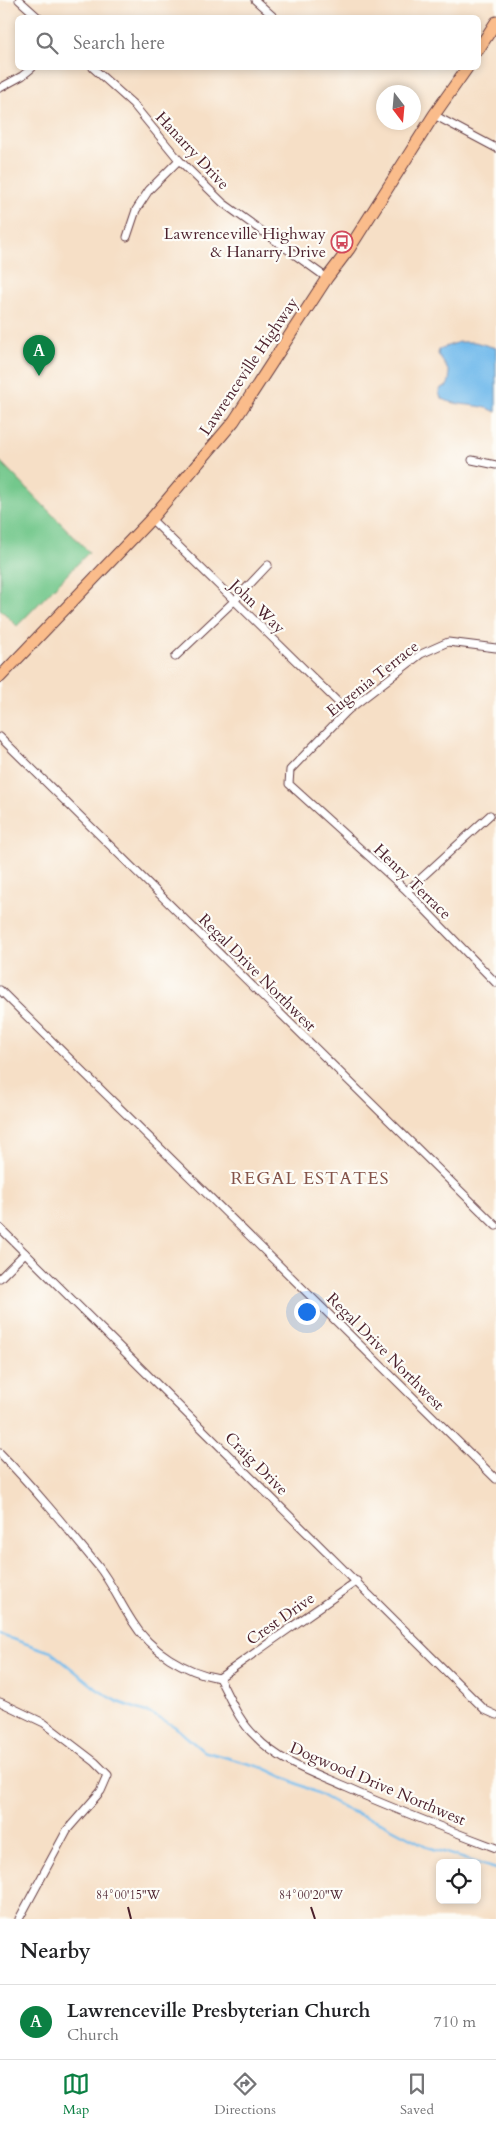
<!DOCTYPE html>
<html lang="en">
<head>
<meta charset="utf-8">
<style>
  :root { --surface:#fff; --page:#f6f6f6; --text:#202124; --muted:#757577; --line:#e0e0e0; --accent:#0b8043 }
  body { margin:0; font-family:Cardo,serif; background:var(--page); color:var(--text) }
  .controls { position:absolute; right:15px; bottom:15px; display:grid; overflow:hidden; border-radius:8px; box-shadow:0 2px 8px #0003 }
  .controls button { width:45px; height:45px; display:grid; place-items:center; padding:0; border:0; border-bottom:1px solid var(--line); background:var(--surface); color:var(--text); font:25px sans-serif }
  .compass { position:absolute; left:376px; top:85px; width:45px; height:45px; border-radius:50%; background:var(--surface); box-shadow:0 2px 8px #0003; rotate:164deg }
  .you { position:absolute; left:306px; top:1311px; width:18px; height:18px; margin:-12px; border:4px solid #fff; border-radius:50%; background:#1a73e8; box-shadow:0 0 0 8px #1a73e833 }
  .badge { display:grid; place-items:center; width:32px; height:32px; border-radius:50%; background:var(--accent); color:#fff; font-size:16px; font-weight:700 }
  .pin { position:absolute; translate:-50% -41px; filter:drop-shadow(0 1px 2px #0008) }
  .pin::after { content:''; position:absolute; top:26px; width:18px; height:15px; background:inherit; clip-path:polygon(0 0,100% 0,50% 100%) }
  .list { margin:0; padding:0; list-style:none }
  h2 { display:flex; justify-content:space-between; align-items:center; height:65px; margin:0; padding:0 20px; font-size:21px }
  h2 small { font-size:16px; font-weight:400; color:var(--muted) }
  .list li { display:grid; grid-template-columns:32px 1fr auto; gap:15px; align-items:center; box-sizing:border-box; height:75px; padding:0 20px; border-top:1px solid var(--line) }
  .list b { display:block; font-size:19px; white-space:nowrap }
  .list p { margin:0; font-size:16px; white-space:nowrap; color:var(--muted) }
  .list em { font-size:16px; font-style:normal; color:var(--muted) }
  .icon { flex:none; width:28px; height:28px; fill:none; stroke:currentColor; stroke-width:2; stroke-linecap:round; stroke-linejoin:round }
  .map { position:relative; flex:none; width:496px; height:1919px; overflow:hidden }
  .search { position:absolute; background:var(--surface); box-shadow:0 2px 8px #0003; left:15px; right:15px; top:15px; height:55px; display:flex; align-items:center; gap:12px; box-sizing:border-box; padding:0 18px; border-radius:8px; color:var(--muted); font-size:19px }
  .sheet { height:140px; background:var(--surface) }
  nav { display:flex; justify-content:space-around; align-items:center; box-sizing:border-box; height:70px; border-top:1px solid var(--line); background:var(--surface); font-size:14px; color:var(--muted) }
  nav a { display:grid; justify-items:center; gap:2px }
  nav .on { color:var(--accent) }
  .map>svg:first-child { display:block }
  .green { fill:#73c88c; stroke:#5e745c }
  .water { fill:#74bcec; stroke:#5f6e8c }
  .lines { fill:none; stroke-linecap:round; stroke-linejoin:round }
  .stream { stroke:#74bcec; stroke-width:2.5 }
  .minor-casing { stroke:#643c42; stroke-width:9 }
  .primary-casing { stroke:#643c42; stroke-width:13 }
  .minor { stroke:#fff; stroke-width:7 }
  .primary { stroke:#fabc8b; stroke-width:11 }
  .ticks { fill:none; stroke:#4a1f2b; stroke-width:2 }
  .labels { text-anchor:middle; stroke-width:4.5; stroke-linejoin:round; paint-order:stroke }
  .street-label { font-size:16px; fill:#4a1f2b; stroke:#fdfcf7 }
  .poi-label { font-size:16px; fill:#4a1f2b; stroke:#fdfcf7; text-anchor:end }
  .neighbourhood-label { font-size:18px; letter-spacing:1px; fill:#845349; stroke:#fdfcf7 }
  .ticks-label { font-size:12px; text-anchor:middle; fill:#4a1f2b; stroke:#fdfcf7; stroke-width:4.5; stroke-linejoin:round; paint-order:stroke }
</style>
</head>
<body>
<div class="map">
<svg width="496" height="1919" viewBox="0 0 496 1919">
  <rect width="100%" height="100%" fill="#fdfcf7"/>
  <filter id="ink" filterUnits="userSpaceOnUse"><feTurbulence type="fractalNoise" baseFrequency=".02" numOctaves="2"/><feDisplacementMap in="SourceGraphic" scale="10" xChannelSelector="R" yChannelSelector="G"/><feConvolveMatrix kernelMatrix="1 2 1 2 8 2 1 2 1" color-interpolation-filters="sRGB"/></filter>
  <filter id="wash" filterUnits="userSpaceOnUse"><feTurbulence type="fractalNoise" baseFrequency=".0096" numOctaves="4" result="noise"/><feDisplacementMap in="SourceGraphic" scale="20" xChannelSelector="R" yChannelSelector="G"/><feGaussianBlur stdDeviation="1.12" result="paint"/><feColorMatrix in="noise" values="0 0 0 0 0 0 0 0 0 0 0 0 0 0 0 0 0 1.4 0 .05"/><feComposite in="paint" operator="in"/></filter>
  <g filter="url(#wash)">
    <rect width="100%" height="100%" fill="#f6dfc6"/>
    <polygon class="green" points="0,461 89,552 17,626 0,609"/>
    <path class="water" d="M459,342H475L496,348V412C479,402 458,408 441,398L439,393L441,388L447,386C454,373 444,365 438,354L439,349Z"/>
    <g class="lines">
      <g class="stream">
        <polyline points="0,1635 51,1652 98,1690 118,1702 149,1713 174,1726 203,1751 264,1768 317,1793 348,1810 382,1823 428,1847 477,1863"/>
        <polyline points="477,1863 496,1869"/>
      </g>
    </g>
  </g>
  <g filter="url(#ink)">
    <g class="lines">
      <g class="minor-casing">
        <g id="minor">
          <polyline points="19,0 39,18"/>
          <polyline points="255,0 275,18"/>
          <polyline points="93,68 133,104 179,160 223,203 327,278"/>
          <polyline points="0,88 22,76 32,68"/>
          <polyline points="434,115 496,148"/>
          <polyline points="127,237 136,210 149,190 179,160"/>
          <polyline points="472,460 496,465"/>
          <polyline points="151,519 347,711"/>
          <polyline points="496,648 448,642 421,654 347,711 290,770 289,784 407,891 496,983"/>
          <polyline points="175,657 233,602 268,565"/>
          <polyline points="0,737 496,1226"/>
          <polyline points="407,891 490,815"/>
          <polyline points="0,990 496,1479"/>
          <polyline points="0,1228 485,1710 496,1715"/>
          <polyline points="0,1278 25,1253"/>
          <path d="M0,1453C35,1489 66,1527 98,1566C111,1582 120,1603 132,1621C150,1651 185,1672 219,1678"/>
          <path d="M219,1678C230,1698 238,1720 255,1736C279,1762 315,1774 347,1788C396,1810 446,1829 496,1848"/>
          <polyline points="219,1678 357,1581"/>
          <polyline points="0,1702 44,1723 95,1762 108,1775 101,1791 67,1830 19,1919"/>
        </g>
      </g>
      <g class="primary-casing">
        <g id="primary">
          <polyline points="478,50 496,22"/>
          <polyline points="0,677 151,519 234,421 327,278 349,249 434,115 467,68"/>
        </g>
      </g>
      <use href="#minor" class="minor"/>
      <use href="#primary" class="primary"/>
    </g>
  </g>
  <path class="ticks" d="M128,1907L131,1919M311,1907L315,1919"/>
  <defs>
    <g id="bus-ring" transform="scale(1.125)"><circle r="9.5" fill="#fdfcf7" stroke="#d1495b" stroke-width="1.5"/><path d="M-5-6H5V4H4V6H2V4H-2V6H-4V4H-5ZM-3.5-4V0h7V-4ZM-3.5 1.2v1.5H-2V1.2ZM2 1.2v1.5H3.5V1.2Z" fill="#d1495b"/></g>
  </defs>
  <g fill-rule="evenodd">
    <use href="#bus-ring" x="342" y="242"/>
  </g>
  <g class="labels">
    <g class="street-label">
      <text transform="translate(193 150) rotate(47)" y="6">Hanarry Drive</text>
      <text transform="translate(248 366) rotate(-56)" y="6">Lawrenceville Highway</text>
      <text transform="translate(258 606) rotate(44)" y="6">John Way</text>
      <text transform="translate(372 678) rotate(-38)" y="6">Eugenia Terrace</text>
      <text transform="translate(413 881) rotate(44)" y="6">Henry Terrace</text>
      <text transform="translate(258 972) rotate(45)" y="6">Regal Drive Northwest</text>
      <text transform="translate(386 1351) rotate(45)" y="6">Regal Drive Northwest</text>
      <text transform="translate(257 1463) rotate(45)" y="6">Craig Drive</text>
      <text transform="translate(280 1618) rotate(-35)" y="6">Crest Drive</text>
      <text transform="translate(378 1783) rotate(23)" y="6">Dogwood Drive Northwest</text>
    </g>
    <g class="poi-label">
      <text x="326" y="239">Lawrenceville Highway<tspan x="326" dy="18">&amp; Hanarry Drive</tspan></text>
    </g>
    <g class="neighbourhood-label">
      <text x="310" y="1184">REGAL ESTATES</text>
    </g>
  </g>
  <g class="ticks-label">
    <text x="128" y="1899">84°00'15"W</text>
    <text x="311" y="1899">84°00'20"W</text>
  </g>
</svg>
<div class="controls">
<button><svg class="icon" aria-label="locate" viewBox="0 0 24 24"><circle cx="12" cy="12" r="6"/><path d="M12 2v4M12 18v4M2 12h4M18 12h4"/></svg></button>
</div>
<svg class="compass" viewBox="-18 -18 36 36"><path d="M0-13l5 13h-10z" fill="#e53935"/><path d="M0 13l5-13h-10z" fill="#757577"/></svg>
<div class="you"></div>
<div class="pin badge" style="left:39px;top:376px">A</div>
<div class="search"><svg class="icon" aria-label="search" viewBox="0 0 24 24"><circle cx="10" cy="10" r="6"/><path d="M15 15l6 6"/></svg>Search here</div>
</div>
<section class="sheet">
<h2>Nearby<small></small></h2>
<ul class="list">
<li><span class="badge">A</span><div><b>Lawrenceville Presbyterian Church</b><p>Church</p></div><em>710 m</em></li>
</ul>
</section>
<nav>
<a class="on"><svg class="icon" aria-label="map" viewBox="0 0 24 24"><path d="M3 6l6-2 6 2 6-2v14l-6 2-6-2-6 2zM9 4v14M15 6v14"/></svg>Map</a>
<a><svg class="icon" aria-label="directions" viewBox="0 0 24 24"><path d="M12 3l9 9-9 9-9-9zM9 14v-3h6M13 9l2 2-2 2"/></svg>Directions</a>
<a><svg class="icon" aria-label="saved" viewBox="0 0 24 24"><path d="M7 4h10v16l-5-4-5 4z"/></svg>Saved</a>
</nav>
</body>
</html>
